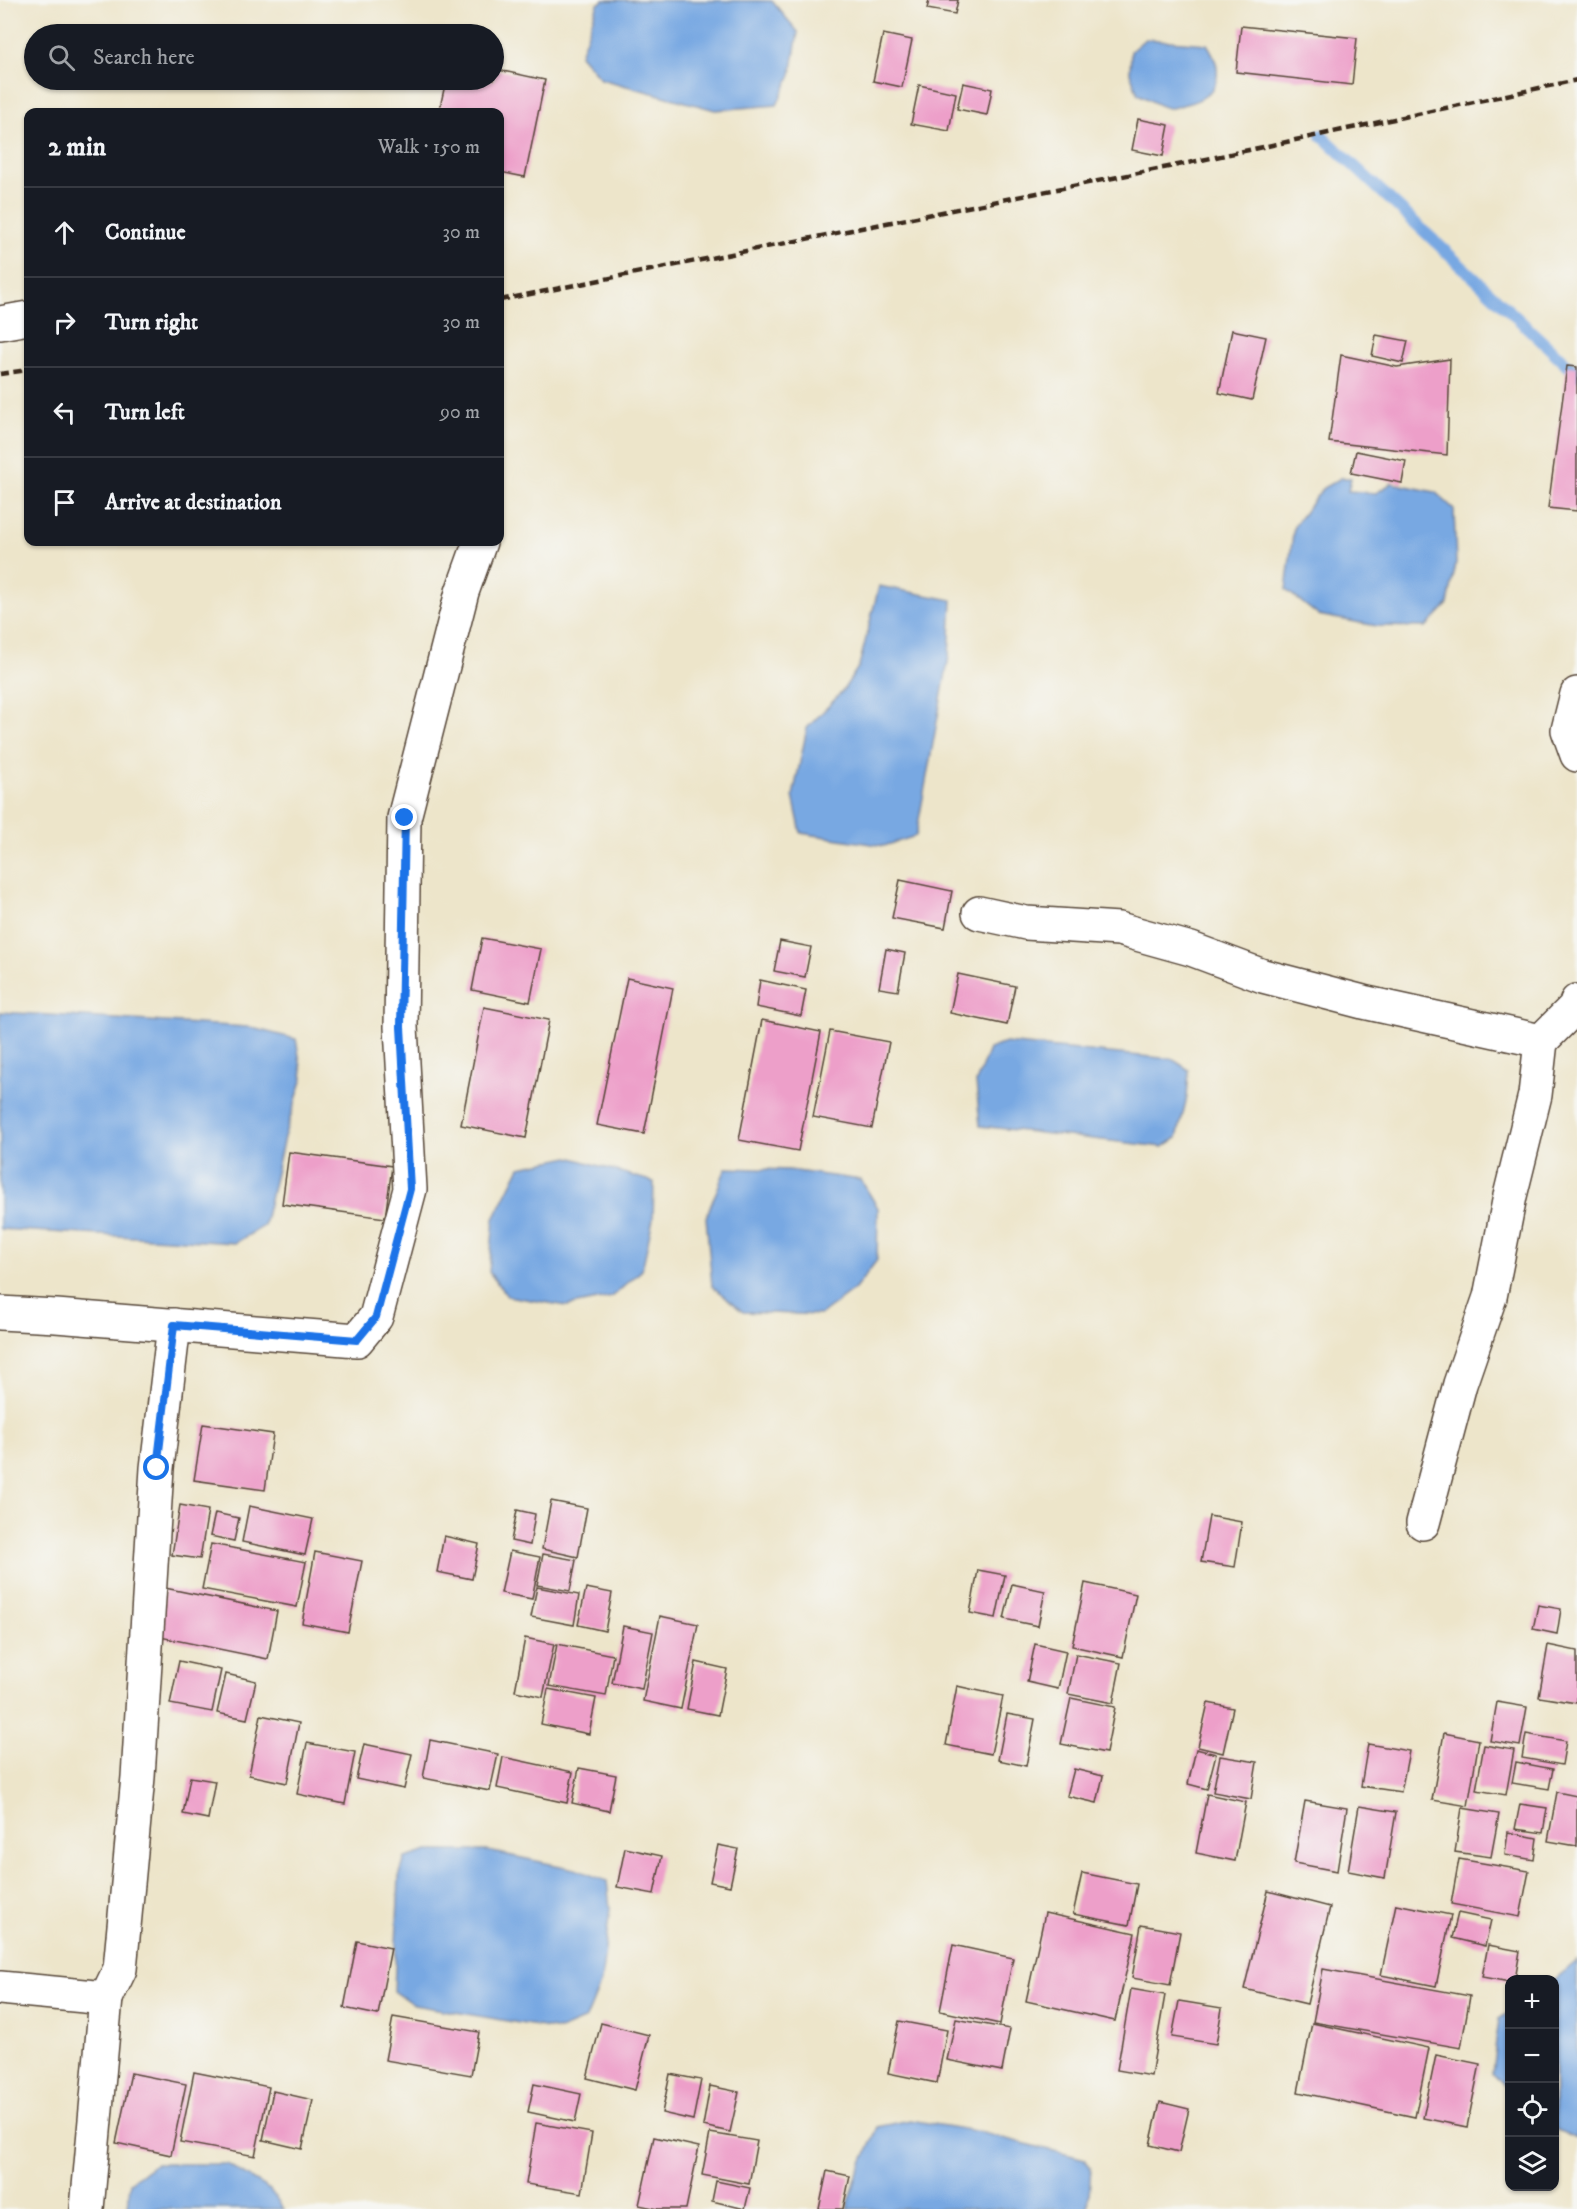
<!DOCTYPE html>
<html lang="en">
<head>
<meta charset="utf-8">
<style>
  :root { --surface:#171b24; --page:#242831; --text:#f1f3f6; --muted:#9ea1a6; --line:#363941 }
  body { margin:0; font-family:"IM FELL DW Pica",serif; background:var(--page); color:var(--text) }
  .controls { position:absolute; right:18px; bottom:18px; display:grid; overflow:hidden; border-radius:12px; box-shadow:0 2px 4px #0004 }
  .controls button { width:54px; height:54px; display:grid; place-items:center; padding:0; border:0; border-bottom:2px solid var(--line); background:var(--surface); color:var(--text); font:30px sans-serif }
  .stop { position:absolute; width:18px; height:18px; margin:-14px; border:4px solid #1a73e8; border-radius:50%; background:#fff }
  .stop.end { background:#1a73e8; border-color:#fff; box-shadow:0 2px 6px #0008 }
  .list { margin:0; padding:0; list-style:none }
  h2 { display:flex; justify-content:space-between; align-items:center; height:78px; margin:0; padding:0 24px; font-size:26px }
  h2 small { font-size:20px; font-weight:400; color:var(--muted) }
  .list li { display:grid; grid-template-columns:39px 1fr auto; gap:18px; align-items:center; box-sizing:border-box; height:90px; padding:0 24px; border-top:2px solid var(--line) }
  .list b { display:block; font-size:22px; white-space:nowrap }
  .list em { font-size:20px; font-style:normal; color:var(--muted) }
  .icon { flex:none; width:33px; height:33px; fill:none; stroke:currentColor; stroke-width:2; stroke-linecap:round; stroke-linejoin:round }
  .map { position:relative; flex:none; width:1577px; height:2209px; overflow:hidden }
  .search { position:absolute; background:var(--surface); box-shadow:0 2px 4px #0004; left:24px; top:24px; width:480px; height:66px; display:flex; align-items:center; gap:15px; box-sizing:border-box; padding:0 21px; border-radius:33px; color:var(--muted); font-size:22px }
  .panel { position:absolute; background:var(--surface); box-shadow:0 2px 4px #0004; left:24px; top:108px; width:480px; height:438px; border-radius:12px }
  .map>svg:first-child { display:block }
  .water { fill:#78a8e2; stroke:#5a6980; stroke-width:1.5 }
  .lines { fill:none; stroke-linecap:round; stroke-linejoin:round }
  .stream { stroke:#78a8e2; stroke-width:12 }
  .building { fill:#ed9fc9 }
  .minor-casing { stroke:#564638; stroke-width:36 }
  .minor { stroke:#fff; stroke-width:33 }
  .rail { stroke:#3b2a1e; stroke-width:4.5; stroke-dasharray:9 4.5; stroke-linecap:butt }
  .route { stroke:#1a73e8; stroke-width:8 }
</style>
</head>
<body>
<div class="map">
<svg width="1577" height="2209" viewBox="0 0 1577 2209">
  <rect width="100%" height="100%" fill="#f6f6f2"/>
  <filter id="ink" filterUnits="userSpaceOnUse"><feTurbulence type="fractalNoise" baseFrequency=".0167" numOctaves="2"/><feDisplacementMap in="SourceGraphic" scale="12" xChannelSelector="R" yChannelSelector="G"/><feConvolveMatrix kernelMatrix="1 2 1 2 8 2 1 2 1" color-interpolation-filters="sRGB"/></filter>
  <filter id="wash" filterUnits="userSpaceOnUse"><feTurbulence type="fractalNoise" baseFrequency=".008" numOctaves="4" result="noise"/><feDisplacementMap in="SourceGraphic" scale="24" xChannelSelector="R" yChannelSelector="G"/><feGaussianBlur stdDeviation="1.35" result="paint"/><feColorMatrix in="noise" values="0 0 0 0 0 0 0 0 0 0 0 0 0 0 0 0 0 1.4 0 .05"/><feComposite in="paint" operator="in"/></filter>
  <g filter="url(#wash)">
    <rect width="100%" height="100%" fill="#ede5ca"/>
    <g class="water">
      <polygon points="604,0 772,1 798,32 791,75 777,105 715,110 601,79 580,55 598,4"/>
      <path d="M1145,39L1207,44C1225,71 1220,96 1186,104C1181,105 1173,109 1168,108C1158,106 1147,98 1138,94L1130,73L1131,51Z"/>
      <polygon points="1341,478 1351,478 1348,491 1376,493 1392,483 1435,492 1454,509 1456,564 1448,604 1426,627 1377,626 1318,615 1286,590 1294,526 1323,488"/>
      <polygon points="879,586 952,600 949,656 916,836 884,846 801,833 793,796 807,728 842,692 859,666"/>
      <polygon points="0,1012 248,1027 296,1039 303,1078 284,1137 264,1226 235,1243 0,1229"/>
      <polygon points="1005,1043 1172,1059 1189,1070 1187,1097 1177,1138 1163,1147 980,1126 976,1082 989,1049"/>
      <polygon points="569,1157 654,1182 653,1219 642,1270 612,1297 567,1306 507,1296 489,1272 494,1219 520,1167"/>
      <polygon points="726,1168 789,1170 861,1180 878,1208 877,1260 855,1289 820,1315 743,1312 712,1286 706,1217"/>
      <polygon points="428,1851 488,1851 575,1869 607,1881 610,1908 601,1982 586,2019 560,2030 414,2005 394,1991 399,1877 405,1858"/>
      <polygon points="1577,1961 1577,2139 1555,2129 1554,1980"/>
      <polygon points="1509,2012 1509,2090 1492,2073 1499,2019"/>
      <polygon points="910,2120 975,2131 1085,2159 1091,2168 1088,2209 847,2209 858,2172 878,2127"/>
      <polygon points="155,2164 227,2164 270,2190 284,2209 128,2209 130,2182"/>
    </g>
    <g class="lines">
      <polyline class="stream" points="1321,135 1577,374"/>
    </g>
    <g id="blocks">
      <g class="building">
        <polygon points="929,0 958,0 955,14 927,9"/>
        <polygon points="1241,26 1357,38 1352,85 1236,72"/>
        <polygon points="883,34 912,40 902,87 873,81"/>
        <polygon points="494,69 545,80 525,177 500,172 500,112 439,112 446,80 494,80"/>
        <polygon points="963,83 992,89 987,115 957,109"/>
        <polygon points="919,85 956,93 949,131 911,124"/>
        <polygon points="1138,119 1169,125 1163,156 1132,150"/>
        <polygon points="1232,330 1266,337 1252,400 1219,393"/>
        <polygon points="1376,335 1408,341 1403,363 1372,356"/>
        <polygon points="1341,355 1397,367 1450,359 1447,455 1329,442"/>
        <polygon points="1567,366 1577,367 1577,511 1548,508"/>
        <polygon points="1356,451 1406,461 1402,483 1351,473"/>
        <polygon points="900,880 952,891 945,928 892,918"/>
        <polygon points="482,938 541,949 530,1002 472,990"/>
        <polygon points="780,941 811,947 805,977 774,971"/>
        <polygon points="886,949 905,953 898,991 879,988"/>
        <polygon points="958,974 1015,986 1007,1025 950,1013"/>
        <polygon points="627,978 673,988 644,1134 597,1125"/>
        <polygon points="760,980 806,990 801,1016 756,1007"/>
        <polygon points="484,1007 549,1020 526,1138 461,1125"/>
        <polygon points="762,1020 821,1032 798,1151 739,1140"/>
        <polygon points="830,1031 889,1042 872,1128 813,1117"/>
        <polygon points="289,1152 392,1166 385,1218 282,1204"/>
        <polygon points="203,1424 273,1434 265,1490 194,1480"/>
        <polygon points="551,1501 587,1508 578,1557 542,1549"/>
        <polygon points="180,1505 208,1510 200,1559 172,1555"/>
        <polygon points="249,1506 313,1519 305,1555 242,1542"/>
        <polygon points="517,1510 535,1514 530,1545 511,1541"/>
        <polygon points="215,1513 239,1518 234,1541 210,1536"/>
        <polygon points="1209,1516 1242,1522 1235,1567 1201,1562"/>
        <polygon points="444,1536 479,1544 472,1579 437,1572"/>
        <polygon points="211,1544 306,1562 297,1607 202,1589"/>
        <polygon points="510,1551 540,1557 532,1599 501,1593"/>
        <polygon points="315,1552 362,1561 348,1632 302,1623"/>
        <polygon points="543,1554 576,1560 570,1591 537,1585"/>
        <polygon points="978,1570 1005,1575 996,1618 970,1613"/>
        <polygon points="1085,1583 1136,1594 1123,1657 1072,1646"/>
        <polygon points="1012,1584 1045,1591 1038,1626 1004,1619"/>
        <polygon points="537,1587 579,1595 574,1625 531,1617"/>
        <polygon points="165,1588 277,1611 268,1659 155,1636"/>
        <polygon points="586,1588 612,1593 605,1631 578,1625"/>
        <polygon points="1538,1605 1561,1609 1557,1634 1533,1629"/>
        <polygon points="660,1616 698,1624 681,1709 643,1701"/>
        <polygon points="623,1626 653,1632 642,1689 612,1683"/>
        <polygon points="525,1638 554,1644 543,1697 515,1691"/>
        <polygon points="557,1644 613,1655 606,1696 549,1686"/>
        <polygon points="1035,1644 1066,1651 1058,1689 1027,1682"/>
        <polygon points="1548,1645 1577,1651 1577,1703 1539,1697"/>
        <polygon points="1076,1654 1121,1663 1113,1703 1068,1694"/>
        <polygon points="179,1661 221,1670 212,1712 170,1704"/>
        <polygon points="696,1662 727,1669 718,1715 687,1709"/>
        <polygon points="226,1674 256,1681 247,1719 217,1713"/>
        <polygon points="957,1686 1003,1696 991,1754 946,1745"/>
        <polygon points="548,1689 596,1698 589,1734 541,1724"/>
        <polygon points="1071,1698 1115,1707 1106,1753 1061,1744"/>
        <polygon points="1497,1702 1527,1707 1520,1746 1490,1741"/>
        <polygon points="1208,1703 1233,1708 1223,1753 1198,1747"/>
        <polygon points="1007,1714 1035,1719 1026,1766 998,1760"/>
        <polygon points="261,1715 299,1723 287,1783 249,1775"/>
        <polygon points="1444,1733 1479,1740 1468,1806 1432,1800"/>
        <polygon points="1526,1734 1566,1741 1562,1765 1522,1758"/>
        <polygon points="430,1740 498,1754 490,1791 423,1778"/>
        <polygon points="307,1743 355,1752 345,1804 297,1794"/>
        <polygon points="364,1744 412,1754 404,1789 356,1779"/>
        <polygon points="1368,1744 1409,1751 1401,1792 1361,1786"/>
        <polygon points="1484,1745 1514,1750 1506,1795 1476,1790"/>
        <polygon points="1196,1749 1216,1754 1207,1789 1188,1784"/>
        <polygon points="1220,1756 1257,1762 1251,1799 1213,1792"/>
        <polygon points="503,1757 573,1772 567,1803 497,1788"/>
        <polygon points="1516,1762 1553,1769 1549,1789 1512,1783"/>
        <polygon points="579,1768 616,1775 609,1811 572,1803"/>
        <polygon points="1074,1769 1103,1776 1097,1803 1067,1796"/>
        <polygon points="190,1777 215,1781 208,1819 183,1814"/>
        <polygon points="1557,1792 1577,1796 1577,1846 1548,1841"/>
        <polygon points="1207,1794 1246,1802 1235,1861 1196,1853"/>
        <polygon points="1305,1801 1347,1808 1337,1871 1294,1863"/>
        <polygon points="1520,1804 1547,1808 1543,1833 1515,1829"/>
        <polygon points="1359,1806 1396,1812 1385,1878 1348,1871"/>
        <polygon points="1462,1808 1499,1814 1491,1857 1455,1852"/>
        <polygon points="1508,1832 1537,1838 1534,1860 1505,1855"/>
        <polygon points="718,1845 738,1849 730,1886 710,1882"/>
        <polygon points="625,1848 662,1856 654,1894 617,1887"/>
        <polygon points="1459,1859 1529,1871 1520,1917 1451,1904"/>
        <polygon points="1082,1873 1137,1884 1129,1925 1073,1914"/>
        <polygon points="1268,1891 1330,1907 1307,2004 1244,1989"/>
        <polygon points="1396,1904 1451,1915 1436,1986 1381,1975"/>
        <polygon points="1045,1913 1135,1933 1115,2021 1026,2001"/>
        <polygon points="1458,1913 1491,1920 1485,1946 1452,1938"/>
        <polygon points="1141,1925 1180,1932 1170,1985 1132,1978"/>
        <polygon points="357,1941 391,1948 378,2015 344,2008"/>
        <polygon points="953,1945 1013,1958 1000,2024 940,2011"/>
        <polygon points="1488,1945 1520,1951 1515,1980 1510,1980 1510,1982 1482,1977"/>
        <polygon points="1323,1969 1470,1996 1461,2048 1313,2022"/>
        <polygon points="1131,1989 1165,1995 1151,2076 1117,2070"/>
        <polygon points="1179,2001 1222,2008 1216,2044 1172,2037"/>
        <polygon points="393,2017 479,2032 471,2075 385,2060"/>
        <polygon points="956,2019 1010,2029 1002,2071 947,2060"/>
        <polygon points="899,2021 947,2030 937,2083 888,2073"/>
        <polygon points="601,2023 649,2035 635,2090 587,2078"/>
        <polygon points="1312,2023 1429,2048 1415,2117 1298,2092"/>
        <polygon points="1436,2055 1480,2064 1467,2127 1423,2118"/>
        <polygon points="194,2072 269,2087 255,2156 180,2142"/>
        <polygon points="131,2073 186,2084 171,2155 116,2143"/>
        <polygon points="670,2074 701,2080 693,2120 662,2113"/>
        <polygon points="534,2084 581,2094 575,2122 528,2112"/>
        <polygon points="710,2086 739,2092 730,2132 703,2126"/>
        <polygon points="273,2091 313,2100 302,2149 263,2140"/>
        <polygon points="1160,2102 1189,2109 1179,2152 1150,2145"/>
        <polygon points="536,2123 592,2133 582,2193 526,2184"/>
        <polygon points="710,2133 757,2141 749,2184 702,2175"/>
        <polygon points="654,2137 699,2147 686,2209 658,2209 639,2205"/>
        <polygon points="827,2171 850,2176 843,2209 819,2209"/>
        <polygon points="716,2181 750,2188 745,2209 712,2201"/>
      </g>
    </g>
  </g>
  <g filter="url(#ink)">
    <use href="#blocks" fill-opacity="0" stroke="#564638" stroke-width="1.5"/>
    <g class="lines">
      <g class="minor-casing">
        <g id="minor">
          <polyline points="0,323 28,318"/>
          <polyline points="1577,694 1568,730 1577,755"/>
          <polyline points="979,913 1026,923 1119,929 1191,949 1263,976 1363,1002 1541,1041 1575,1007 1577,1001"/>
          <polyline points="0,1313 56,1316 357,1340 376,1317 410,1189 401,1027 404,818 462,592 480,542"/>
          <polyline points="1423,1523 1460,1384 1490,1297 1510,1196 1535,1095 1541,1041"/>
          <polyline points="0,1988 106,1998 120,1969 138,1777 157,1468 174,1325"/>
          <polyline points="87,2209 106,1998"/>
        </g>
      </g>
      <use href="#minor" class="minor"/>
      <g class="rail">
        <polyline points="500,300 1183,164 1577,80"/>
        <polyline points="0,374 28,370"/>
      </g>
    </g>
  </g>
  <g class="lines" filter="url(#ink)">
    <polyline class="route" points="157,1468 174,1325 357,1340 376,1317 410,1189 401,1027 405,818"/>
  </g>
</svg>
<div class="controls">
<button>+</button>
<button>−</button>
<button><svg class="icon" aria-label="locate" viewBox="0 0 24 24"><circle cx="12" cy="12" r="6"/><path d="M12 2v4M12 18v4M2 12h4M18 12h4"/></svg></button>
<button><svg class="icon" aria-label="layers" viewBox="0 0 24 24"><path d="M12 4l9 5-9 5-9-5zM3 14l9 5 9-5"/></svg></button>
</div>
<div class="stop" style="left:157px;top:1468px"></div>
<div class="stop end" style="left:405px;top:818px"></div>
<div class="search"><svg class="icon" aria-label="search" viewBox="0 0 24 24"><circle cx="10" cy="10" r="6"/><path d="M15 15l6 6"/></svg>Search here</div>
<section class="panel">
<h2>2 min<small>Walk · 150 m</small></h2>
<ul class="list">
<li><svg class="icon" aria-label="ahead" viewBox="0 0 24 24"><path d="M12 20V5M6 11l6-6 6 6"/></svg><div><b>Continue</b></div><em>30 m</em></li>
<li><svg class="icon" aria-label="right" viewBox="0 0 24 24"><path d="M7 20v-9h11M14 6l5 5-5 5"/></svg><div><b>Turn right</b></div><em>30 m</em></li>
<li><svg class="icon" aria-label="left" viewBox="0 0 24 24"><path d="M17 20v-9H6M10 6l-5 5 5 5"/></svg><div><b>Turn left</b></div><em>90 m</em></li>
<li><svg class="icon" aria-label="arrive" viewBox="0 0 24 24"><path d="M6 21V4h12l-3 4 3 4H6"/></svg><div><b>Arrive at destination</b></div></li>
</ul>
</section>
</div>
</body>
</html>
